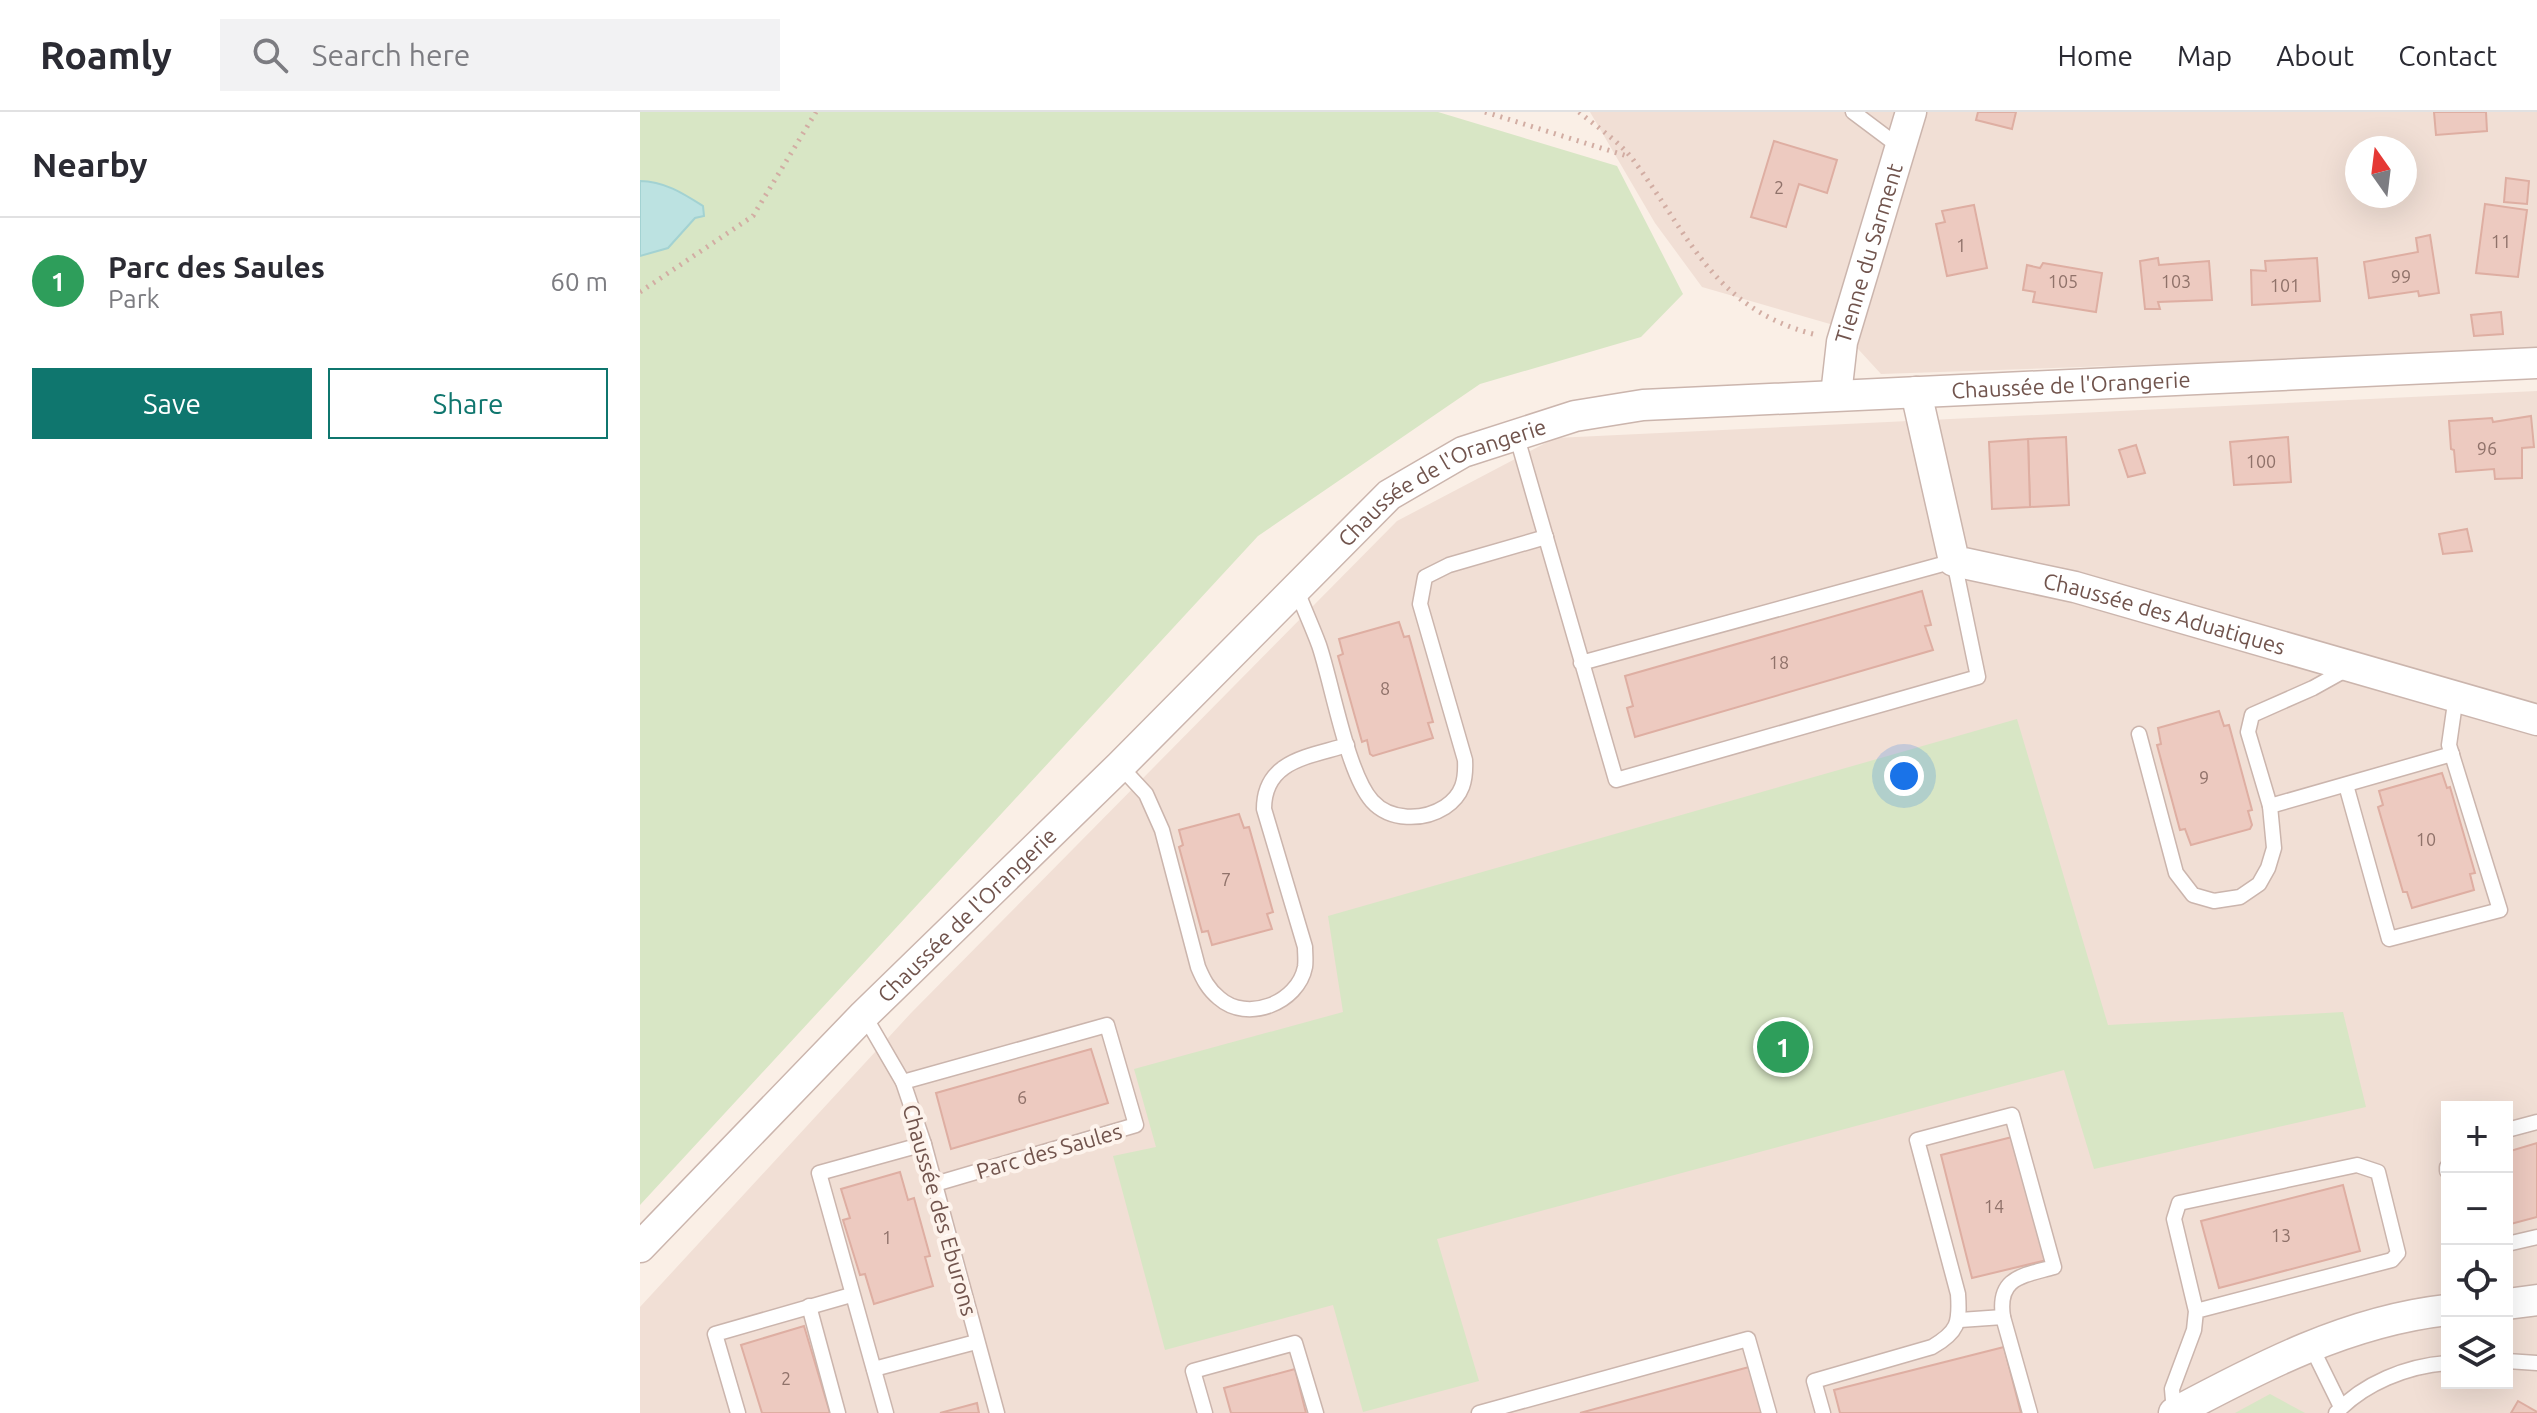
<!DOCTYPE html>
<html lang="en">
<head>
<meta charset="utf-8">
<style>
  :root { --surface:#fff; --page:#f2f2f3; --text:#2b2b33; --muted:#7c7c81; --line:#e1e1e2; --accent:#0f766e }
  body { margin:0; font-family:Ubuntu,sans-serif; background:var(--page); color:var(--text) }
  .controls { position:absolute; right:24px; bottom:24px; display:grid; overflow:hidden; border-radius:0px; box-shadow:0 8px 32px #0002 }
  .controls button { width:72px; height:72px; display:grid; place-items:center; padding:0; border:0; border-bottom:2px solid var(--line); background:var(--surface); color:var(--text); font:40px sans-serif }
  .compass { position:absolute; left:1705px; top:24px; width:72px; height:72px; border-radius:50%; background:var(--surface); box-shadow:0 8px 32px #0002; rotate:346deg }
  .you { position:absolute; left:1264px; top:664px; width:28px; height:28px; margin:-20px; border:6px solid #fff; border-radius:50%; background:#1a73e8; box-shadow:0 0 0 12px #1a73e833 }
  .badge { display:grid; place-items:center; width:52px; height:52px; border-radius:50%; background:var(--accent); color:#fff; font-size:26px; font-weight:700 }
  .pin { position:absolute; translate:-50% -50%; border:4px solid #fff; box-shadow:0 2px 8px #0006 }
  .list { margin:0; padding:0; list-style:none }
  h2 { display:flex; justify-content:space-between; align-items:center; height:104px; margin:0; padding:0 32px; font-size:34px }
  h2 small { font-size:26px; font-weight:400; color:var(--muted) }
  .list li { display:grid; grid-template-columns:52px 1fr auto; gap:24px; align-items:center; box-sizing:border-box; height:128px; padding:0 32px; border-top:2px solid var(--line) }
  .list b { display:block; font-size:30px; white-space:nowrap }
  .list p { margin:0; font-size:26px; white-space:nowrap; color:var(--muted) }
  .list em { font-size:26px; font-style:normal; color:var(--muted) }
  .actions { display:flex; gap:16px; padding:24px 32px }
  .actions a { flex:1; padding:18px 0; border:2px solid var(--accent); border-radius:0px; text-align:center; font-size:28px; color:var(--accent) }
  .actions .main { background:var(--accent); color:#fff }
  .icon { flex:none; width:44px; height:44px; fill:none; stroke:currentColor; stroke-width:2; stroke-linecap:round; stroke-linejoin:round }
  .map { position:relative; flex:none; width:1897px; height:1301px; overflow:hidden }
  header { display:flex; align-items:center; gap:48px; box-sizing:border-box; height:112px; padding:0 40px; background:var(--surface); border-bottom:2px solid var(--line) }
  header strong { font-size:38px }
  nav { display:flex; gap:44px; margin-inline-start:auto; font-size:28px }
  .search { width:560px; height:72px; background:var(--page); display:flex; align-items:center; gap:20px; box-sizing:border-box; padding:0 28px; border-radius:0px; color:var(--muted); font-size:30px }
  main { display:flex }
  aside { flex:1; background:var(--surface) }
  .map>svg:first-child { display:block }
  .residential { fill:#f1dfd5; fill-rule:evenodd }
  .green { fill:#d8e6c5 }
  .water { fill:#bce2e1; stroke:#a3d2d2; stroke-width:2 }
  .building { fill:#edcac0; stroke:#deaea2; stroke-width:2 }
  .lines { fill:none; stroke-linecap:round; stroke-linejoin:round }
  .lane-casing { stroke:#cbb5ad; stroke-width:17 }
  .street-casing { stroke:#cbb5ad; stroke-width:33 }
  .path { stroke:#d2ada3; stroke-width:5; stroke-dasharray:2 6; stroke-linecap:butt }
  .lane { stroke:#fff; stroke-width:14 }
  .street { stroke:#fff; stroke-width:30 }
  .labels { text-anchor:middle; stroke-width:8; stroke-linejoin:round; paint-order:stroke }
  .number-label { font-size:18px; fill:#90726a }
  .street-label { font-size:22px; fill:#71544d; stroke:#fdf3ec }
</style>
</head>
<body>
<header>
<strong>Roamly</strong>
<div class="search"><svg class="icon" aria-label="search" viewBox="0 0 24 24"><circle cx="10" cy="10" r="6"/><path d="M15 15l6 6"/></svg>Search here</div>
<nav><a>Home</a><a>Map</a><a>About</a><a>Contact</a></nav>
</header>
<main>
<aside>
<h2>Nearby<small></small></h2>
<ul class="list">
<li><span class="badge" style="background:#2e9e5b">1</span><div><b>Parc des Saules</b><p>Park</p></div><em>60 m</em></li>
</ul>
<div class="actions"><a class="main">Save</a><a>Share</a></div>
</aside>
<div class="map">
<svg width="1897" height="1301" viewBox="0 0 1897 1301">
  <rect width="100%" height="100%" fill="#faefe6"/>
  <g class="residential">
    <path d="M950,0H1897V239L1241,262L1197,214L1062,175L1015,111ZM1717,36H1765V84H1717Z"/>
    <path d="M1897,279V1301H0V1195L271,901L757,409L915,326ZM1807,995H1867V1271H1807Z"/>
  </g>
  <g class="green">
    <polygon points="0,0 798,0 977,54 1043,182 1001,225 840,272 618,424 0,1093"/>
    <polygon points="1377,607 1468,913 1703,900 1726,995 1454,1057 1424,958 797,1127 839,1269 723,1300 693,1193 525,1238 473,1044 516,1035 494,957 703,900 688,804"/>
    <polygon points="1630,1282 1665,1301 1595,1301"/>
  </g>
  <path class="water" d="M0,69C24,69 44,82 63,94L64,104L55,106L28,136L0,144Z"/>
  <g class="building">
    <polygon points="1338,0 1376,0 1372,17 1336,8"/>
    <polygon points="1794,0 1846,0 1847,19 1796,23"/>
    <polygon points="1134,29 1197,48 1187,81 1159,72 1146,115 1111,105"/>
    <polygon points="1866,66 1889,69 1887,92 1864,90"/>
    <polygon points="1845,92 1887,98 1878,165 1836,161"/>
    <polygon points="1334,93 1347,156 1307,164 1296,112 1305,110 1302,99"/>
    <polygon points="1790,123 1799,181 1779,184 1778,179 1729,186 1724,150 1778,140 1776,126"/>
    <polygon points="1518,146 1519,153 1569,149 1572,188 1518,190 1520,197 1505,197 1500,149"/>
    <polygon points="1677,146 1680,189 1612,193 1611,158 1626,159 1625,149"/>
    <polygon points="1403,151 1462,161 1456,200 1393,190 1395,180 1383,178 1387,153 1400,156"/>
    <polygon points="1861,200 1863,222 1834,224 1831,203"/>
    <polygon points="1891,304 1894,335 1882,336 1882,366 1855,367 1854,357 1816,360 1814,338 1811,337 1809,309 1852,306 1853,310"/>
    <polygon points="1426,325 1429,393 1390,395 1388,327"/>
    <polygon points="1648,325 1651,370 1594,373 1590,330"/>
    <polygon points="1388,327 1390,395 1352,397 1349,330"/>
    <polygon points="1496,333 1505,361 1488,365 1479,338"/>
    <polygon points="1827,417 1832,439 1803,442 1799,422"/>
    <polygon points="1282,479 1291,513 1285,514 1293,538 995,625 987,596 993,594 985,564"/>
    <polygon points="759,510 764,525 769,524 793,610 788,611 793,626 733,644 730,642 727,628 722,630 698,544 703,542 699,527"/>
    <polygon points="1579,599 1584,614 1589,613 1612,698 1608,699 1612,713 1610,717 1551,733 1545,717 1540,718 1517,633 1521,632 1518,616"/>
    <polygon points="1802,661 1807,676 1810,675 1835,761 1830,762 1834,778 1772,796 1767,780 1763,780 1738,695 1743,693 1739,679"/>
    <polygon points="599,702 604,716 609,715 633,800 627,802 632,817 572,833 568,819 562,820 539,735 543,733 539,718"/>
    <polygon points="451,937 468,991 311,1037 296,981"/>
    <polygon points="1376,1024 1407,1148 1332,1166 1301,1043"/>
    <polygon points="1897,1031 1897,1105 1867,1113 1867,1040"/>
    <polygon points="260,1060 268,1088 274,1086 290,1144 285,1145 293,1174 234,1192 225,1162 220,1163 203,1108 210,1106 201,1077"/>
    <polygon points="1703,1073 1720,1139 1579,1176 1561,1109"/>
    <polygon points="164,1214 190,1301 122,1301 101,1233"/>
    <polygon points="1364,1235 1381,1301 1200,1301 1194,1278"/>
    <polygon points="1109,1255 1122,1301 940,1301"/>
    <polygon points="655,1257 666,1301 591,1301 584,1276"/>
    <polygon points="1878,1289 1897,1300 1896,1301 1871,1301"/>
    <polygon points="337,1291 339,1301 300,1301"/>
  </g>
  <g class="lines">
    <g class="lane-casing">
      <g id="lane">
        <polyline points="1213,0 1261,36"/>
        <polyline points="876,322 976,668 1338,565 1314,449 941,551"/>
        <path d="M656,476C663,495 672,514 679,533C692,571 707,661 732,689C750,709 783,709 805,695C823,683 826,668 825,648L780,492L785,465L809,453L906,425"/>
        <polyline points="1499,622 1536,761 1553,783 1574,789 1600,785 1619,772 1628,756 1634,736 1630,694 1608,620 1612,603 1673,576 1709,556"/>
        <path d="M480,654L506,682L522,718L558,855C563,867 568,877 579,886C607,911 658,891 665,855C666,849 665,841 665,835L624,697C624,648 669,645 707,633"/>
        <polyline points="1706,673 1749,827 1860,798 1809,633 1816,584"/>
        <polyline points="1630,694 1812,642"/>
        <polyline points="224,903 263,970 284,1032 357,1301"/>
        <polyline points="263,970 467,913 496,1013 295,1072"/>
        <polyline points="1867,1018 1897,1010"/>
        <polyline points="1807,1055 1807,1059"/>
        <polyline points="1867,1132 1897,1125"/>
        <polyline points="169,1194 198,1301"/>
        <polyline points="1320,1208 1363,1205 1390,1301"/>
        <polyline points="1671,1234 1701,1295"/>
        <polyline points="1867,1249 1897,1251"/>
        <polyline points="234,1257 336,1230"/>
        <polyline points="1534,1300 1532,1277 1554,1218 1556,1199 1534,1107 1539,1091 1717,1053 1738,1060 1758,1141 1752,1148 1556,1199"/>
        <polyline points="98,1301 75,1222 211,1183"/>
        <polyline points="246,1301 179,1061 284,1032"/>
        <polyline points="565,1301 553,1259 655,1231 676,1301"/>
        <polyline points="839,1301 1108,1227 1129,1301"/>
        <path d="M1183,1301L1174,1269L1292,1235C1318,1220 1320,1211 1318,1182L1277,1028L1372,1003L1414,1155C1382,1164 1357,1165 1363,1205"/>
        <path d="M1696,1301C1724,1271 1767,1254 1807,1251"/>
      </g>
    </g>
    <g class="street-casing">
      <g id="street">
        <path id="s1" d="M1276,280L1314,449L1435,475L1897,608"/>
        <path id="s2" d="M1196,283L1202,230L1271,0"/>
        <path id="s3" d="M0,1135L224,903L480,654L749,383L823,340L935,304L1003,293L1897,251"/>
        <polyline points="1867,1192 1897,1188"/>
        <path d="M1534,1301C1620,1255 1708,1209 1807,1198"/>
      </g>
    </g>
    <g class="path">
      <polyline points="845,0 987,44"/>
      <path d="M939,0C957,15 980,30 994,49C1050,124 1073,196 1173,222"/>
      <polyline points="0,180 113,104 176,0"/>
    </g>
    <use href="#lane" class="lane"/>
    <use href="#street" class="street"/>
  </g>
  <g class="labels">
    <g class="number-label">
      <text x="1139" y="82">2</text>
      <text x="1861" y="136">11</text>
      <text x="1321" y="140">1</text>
      <text x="1761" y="171">99</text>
      <text x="1423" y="176">105</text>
      <text x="1536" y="176">103</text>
      <text x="1645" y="180">101</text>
      <text x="1847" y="343">96</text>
      <text x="1621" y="356">100</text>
      <text x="1139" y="557">18</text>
      <text x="745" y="583">8</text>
      <text x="1564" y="672">9</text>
      <text x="1786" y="734">10</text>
      <text x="586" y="774">7</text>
      <text x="382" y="992">6</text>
      <text x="1354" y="1101">14</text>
      <text x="1641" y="1130">13</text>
      <text x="247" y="1132">1</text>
      <text x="146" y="1273">2</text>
    </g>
    <g class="street-label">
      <text dy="8" stroke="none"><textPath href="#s2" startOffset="146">Tienne du Sarment</textPath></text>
      <text dy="8" stroke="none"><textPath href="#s3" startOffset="1762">Chaussée de l'Orangerie</textPath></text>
      <text dy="8" stroke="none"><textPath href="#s3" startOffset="1114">Chaussée de l'Orangerie</textPath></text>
      <text dy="8" stroke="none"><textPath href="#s1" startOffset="390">Chaussée des Aduatiques</textPath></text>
      <text dy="8" stroke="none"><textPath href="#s3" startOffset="466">Chaussée de l'Orangerie</textPath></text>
      <text transform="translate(409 1039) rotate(-16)" y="8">Parc des Saules</text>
      <text transform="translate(300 1098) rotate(74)" y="8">Chaussée des Eburons</text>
    </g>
  </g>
</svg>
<div class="controls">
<button>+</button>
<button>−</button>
<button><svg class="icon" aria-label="locate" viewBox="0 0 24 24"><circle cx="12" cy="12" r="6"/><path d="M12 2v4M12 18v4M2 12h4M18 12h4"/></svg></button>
<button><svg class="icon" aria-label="layers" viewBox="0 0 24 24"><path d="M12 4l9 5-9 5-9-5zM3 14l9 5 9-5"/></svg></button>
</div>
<svg class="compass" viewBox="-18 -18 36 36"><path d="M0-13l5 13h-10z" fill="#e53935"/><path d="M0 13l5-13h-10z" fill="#7c7c81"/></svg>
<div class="you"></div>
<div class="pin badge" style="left:1143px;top:935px;background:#2e9e5b">1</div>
</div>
</main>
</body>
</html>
